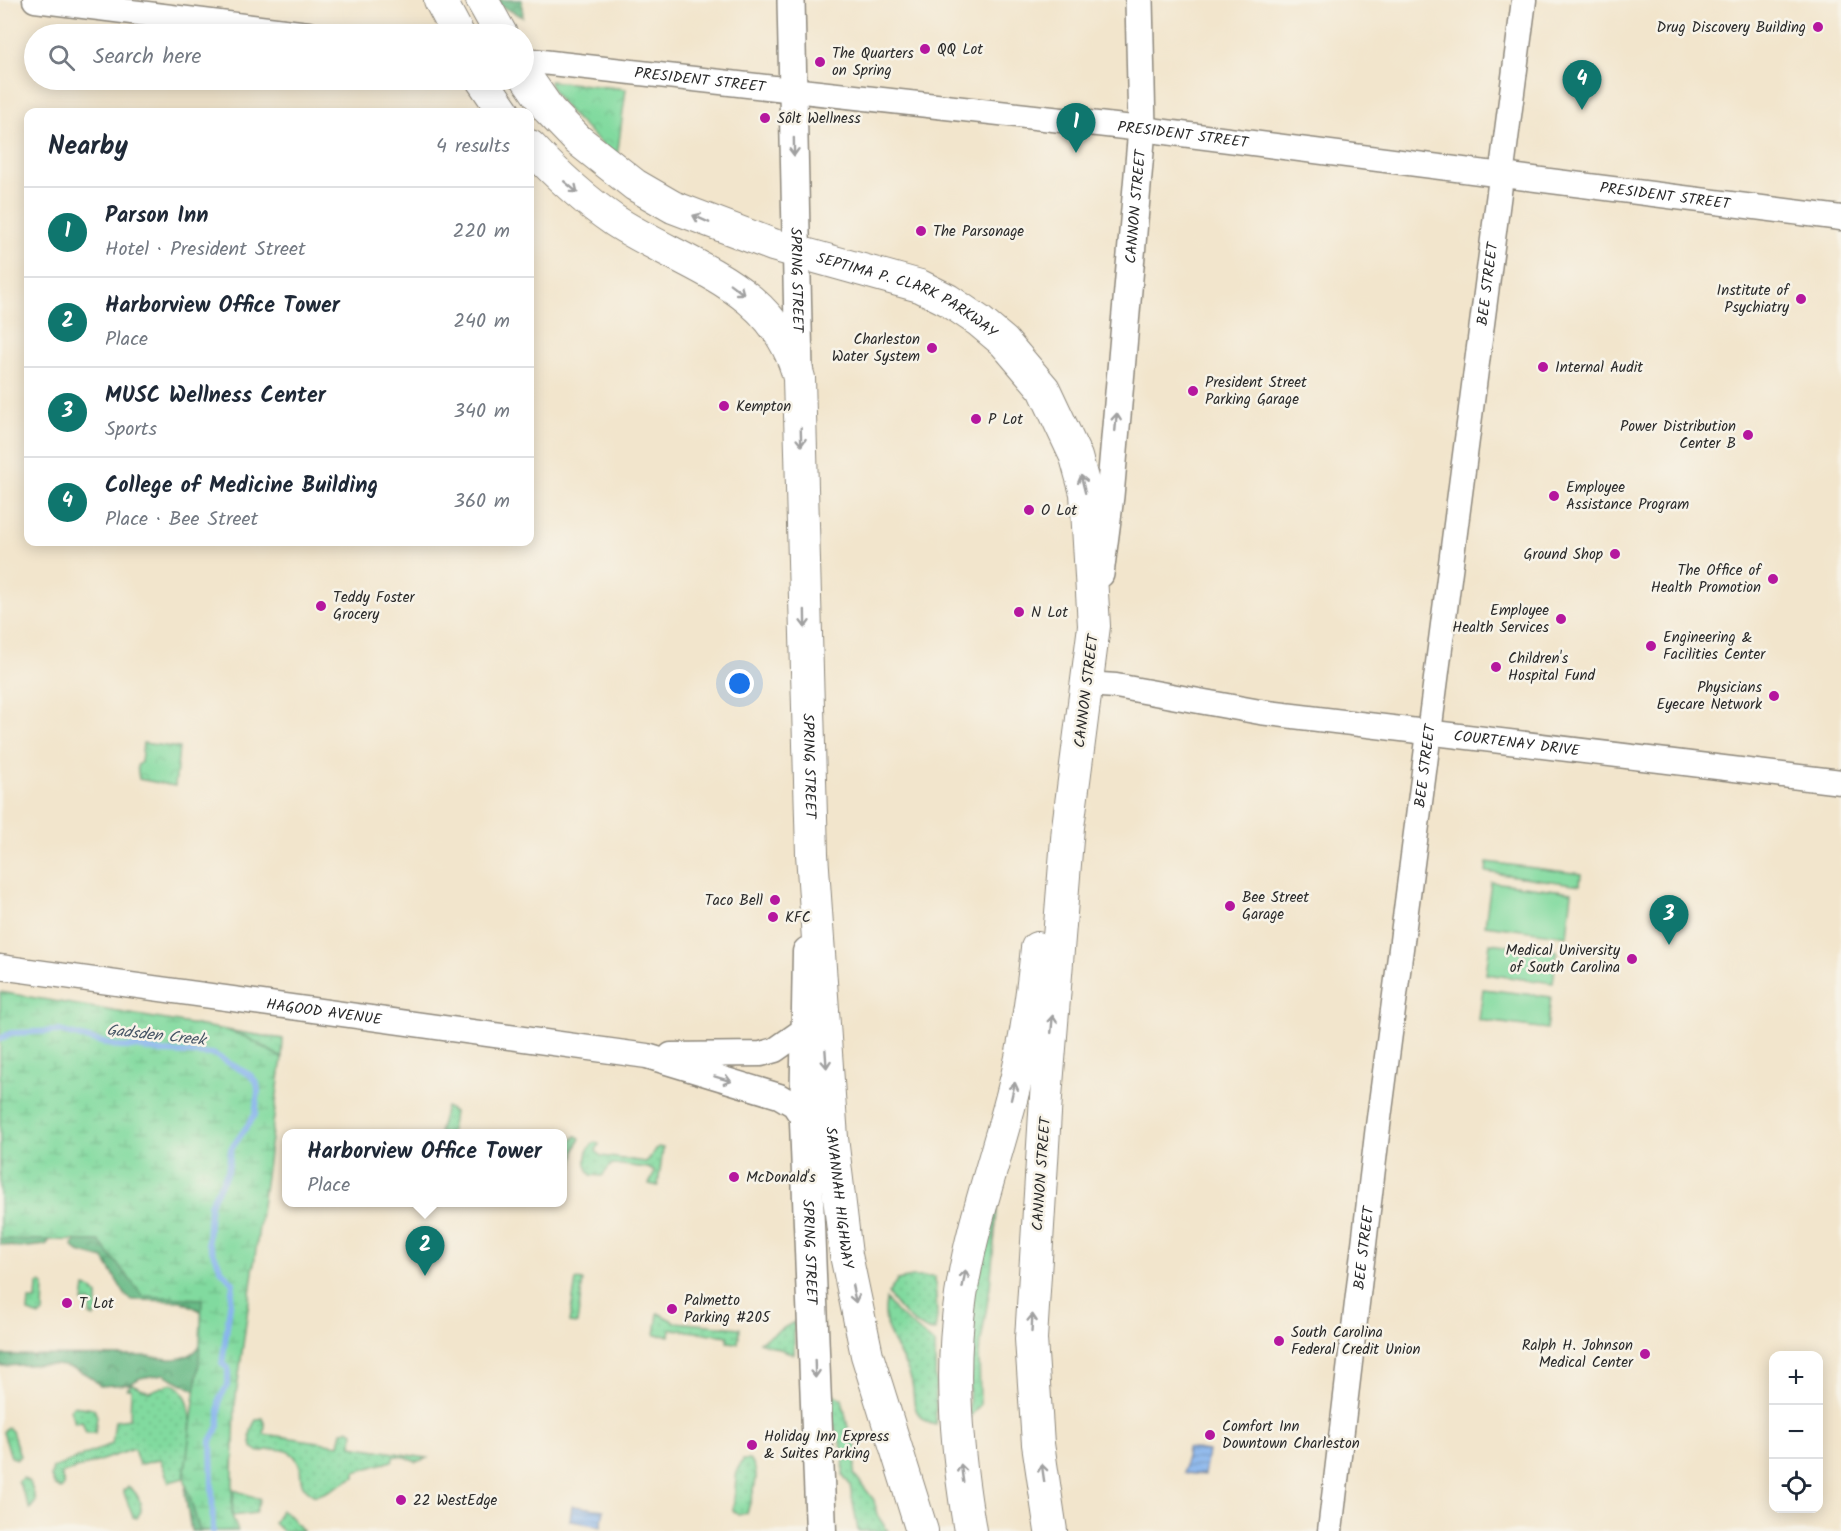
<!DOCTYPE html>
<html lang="en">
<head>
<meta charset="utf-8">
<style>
  :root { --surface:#fff; --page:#f2f2f3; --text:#1f2937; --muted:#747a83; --line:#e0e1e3; --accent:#0f766e }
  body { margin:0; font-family:Kalam,sans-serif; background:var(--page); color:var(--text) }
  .controls { position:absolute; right:18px; bottom:18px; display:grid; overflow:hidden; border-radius:12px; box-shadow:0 3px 15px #0003 }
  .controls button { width:54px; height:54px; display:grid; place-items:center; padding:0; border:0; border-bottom:2px solid var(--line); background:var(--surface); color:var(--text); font:30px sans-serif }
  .you { position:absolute; left:740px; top:684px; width:21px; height:21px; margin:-15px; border:4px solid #fff; border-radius:50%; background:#1a73e8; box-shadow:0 0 0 9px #1a73e833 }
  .badge { display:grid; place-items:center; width:39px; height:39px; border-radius:50%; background:var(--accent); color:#fff; font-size:20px; font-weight:700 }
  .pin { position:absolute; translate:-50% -50px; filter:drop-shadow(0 2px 3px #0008) }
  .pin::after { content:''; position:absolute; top:32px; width:21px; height:18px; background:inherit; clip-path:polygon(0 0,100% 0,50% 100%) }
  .popup { position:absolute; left:282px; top:1129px; width:285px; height:78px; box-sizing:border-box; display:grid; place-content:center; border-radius:12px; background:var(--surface); filter:drop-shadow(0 2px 4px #0005); font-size:20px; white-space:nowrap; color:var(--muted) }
  .popup b { font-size:22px; color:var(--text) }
  .popup::after { content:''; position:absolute; left:50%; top:100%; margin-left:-12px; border:12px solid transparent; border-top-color:var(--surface) }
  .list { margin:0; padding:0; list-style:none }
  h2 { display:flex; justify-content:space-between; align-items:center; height:78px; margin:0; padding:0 24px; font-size:26px }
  h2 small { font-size:20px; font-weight:400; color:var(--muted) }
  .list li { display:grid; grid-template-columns:39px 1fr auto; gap:18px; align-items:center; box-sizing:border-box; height:90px; padding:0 24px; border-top:2px solid var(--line) }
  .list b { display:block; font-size:22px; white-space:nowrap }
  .list p { margin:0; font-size:20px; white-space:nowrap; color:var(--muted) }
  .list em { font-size:20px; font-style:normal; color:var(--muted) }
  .icon { flex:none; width:33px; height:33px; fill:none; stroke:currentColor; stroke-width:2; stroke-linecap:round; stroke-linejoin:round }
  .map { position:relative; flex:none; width:1841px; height:1531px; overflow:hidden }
  .search { position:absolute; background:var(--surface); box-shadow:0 3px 15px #0003; left:24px; top:24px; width:510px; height:66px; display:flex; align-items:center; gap:15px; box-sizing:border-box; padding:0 21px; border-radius:33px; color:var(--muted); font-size:22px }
  .panel { position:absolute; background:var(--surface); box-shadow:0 3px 15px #0003; left:24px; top:108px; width:510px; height:438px; border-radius:12px }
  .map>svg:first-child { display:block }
  .grass { fill:url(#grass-dots); stroke:#568265; stroke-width:1.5 }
  .forest { fill:url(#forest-crowns); stroke:#4a7258; stroke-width:1.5 }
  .wetland { fill:url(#wetland-marsh); stroke:#568265; stroke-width:1.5 }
  .park { fill:url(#park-crowns); stroke:#568265; stroke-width:1.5 }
  .pitch { fill:#81da9f; stroke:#568265; stroke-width:1.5 }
  .water { fill:url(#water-rules); stroke:#576e8c; stroke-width:1.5 }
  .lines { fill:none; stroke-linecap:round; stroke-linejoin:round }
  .stream { stroke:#83b2ed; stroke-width:6 }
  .tertiary-casing { stroke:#8e887c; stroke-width:27 }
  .secondary-casing { stroke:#8e887c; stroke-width:30 }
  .primary-casing { stroke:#8e887c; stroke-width:33 }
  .trunk-casing { stroke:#8e887c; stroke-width:34 }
  .tertiary { stroke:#fff; stroke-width:24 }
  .secondary { stroke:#fff; stroke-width:27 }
  .primary { stroke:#fff; stroke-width:30 }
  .trunk { stroke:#fff; stroke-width:32 }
  .oneway { stroke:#a0a0a0 }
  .poi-dot { fill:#b5179e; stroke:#f7f3e8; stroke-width:2 }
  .labels { text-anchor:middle; stroke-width:5; stroke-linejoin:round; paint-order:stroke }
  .poi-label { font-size:15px; fill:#2b2b2b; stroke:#f7f3e8; text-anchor:start }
  .street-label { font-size:15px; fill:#2b2b2b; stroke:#f7f3e8 }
  .water-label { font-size:16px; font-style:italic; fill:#455465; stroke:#f7f3e8 }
</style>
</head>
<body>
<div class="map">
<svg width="1841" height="1531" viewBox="0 0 1841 1531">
  <defs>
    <pattern id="grass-dots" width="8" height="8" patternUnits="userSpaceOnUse" patternTransform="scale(1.5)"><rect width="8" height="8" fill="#81da9f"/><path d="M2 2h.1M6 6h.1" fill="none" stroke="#70bb89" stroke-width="1.8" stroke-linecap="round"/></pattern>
    <pattern id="forest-crowns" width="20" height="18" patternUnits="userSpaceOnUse" patternTransform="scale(1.5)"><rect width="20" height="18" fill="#68ba86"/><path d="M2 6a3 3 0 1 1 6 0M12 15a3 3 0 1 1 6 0" fill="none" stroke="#56976e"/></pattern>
    <pattern id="wetland-marsh" width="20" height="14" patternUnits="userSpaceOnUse" patternTransform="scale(1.5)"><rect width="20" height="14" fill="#81da9f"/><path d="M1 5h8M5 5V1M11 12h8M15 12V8" fill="none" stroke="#70bb89"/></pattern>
    <pattern id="park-crowns" width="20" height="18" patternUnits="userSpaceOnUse" patternTransform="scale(1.5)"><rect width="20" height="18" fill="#81da9f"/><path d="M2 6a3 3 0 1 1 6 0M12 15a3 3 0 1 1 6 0" fill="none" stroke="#70bb89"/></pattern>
    <pattern id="water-rules" width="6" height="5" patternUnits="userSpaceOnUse" patternTransform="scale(1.5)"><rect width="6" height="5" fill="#83b2ed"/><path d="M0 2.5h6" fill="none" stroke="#6b91c0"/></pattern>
  </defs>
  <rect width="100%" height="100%" fill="#f7f3e8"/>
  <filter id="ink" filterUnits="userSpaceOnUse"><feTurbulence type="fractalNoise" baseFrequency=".0167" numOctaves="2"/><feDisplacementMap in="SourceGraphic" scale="12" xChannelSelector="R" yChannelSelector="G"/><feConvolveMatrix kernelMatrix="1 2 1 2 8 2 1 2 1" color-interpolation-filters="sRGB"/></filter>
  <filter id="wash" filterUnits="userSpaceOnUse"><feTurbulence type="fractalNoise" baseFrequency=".008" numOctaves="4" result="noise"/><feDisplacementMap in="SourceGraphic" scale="24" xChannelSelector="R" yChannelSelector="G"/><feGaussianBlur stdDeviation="1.35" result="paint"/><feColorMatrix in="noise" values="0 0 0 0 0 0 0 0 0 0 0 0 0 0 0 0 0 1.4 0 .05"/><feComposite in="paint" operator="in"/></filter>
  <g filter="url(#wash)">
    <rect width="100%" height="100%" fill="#f2e5cc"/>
    <g class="grass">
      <polygon points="226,1030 283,1039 282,1058 246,1037"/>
      <polygon points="446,1107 454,1112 451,1133 439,1133"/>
      <polygon points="576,1136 580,1138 575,1150 573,1167 565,1157 563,1149"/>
      <path d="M595,1142L599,1144L596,1151L601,1156L646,1162L658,1147L663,1148L658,1186L649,1184L655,1172L648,1168L612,1164L602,1176L591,1175C583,1164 584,1150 595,1142Z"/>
      <polygon points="998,1200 990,1287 979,1353 980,1405 969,1418 971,1289"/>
      <path d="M913,1277H935L937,1317L935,1331C916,1331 898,1308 888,1294L897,1280Z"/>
      <polygon points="576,1280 583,1281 577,1324 569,1323"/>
      <polygon points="40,1283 44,1285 43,1313 40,1316 28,1312 29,1300 36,1300 37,1285"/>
      <polygon points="85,1287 92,1289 97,1295 97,1314 94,1317 90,1315 91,1302 83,1302"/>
      <path d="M886,1299L897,1313L935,1344L936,1425C930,1424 924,1421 920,1416C911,1406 915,1391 911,1379C901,1348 880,1335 886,1299Z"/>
      <polygon points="658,1313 675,1322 740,1328 738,1343 727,1342 728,1336 671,1329 670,1336 655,1335"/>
      <polygon points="794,1322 794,1354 759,1342"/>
      <path d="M172,1383C202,1395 187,1453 184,1478L169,1482L160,1459L139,1465L134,1449L61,1474L64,1485L61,1489L55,1486L51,1477L53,1468L112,1444L115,1421L130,1419L131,1389H127L132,1384L149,1392Z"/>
      <polygon points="827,1391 842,1399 849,1432 857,1450 854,1474 874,1500 877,1515 888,1531 858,1531 850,1485 843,1475 844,1453 833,1424 829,1423"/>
      <polygon points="73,1406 94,1409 97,1416 95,1433 86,1433 82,1421 75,1423 70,1410"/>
      <path d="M262,1418L265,1425L264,1434L339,1445L342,1432L348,1429L353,1432L352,1446L427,1458L416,1462L406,1457L394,1456L392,1461L355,1472V1477C344,1481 323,1497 313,1495L303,1486C300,1480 301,1474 300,1467C295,1447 274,1447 259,1452L252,1447C249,1436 250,1429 256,1420Z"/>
      <polygon points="7,1427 12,1431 20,1456 17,1459 11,1457 3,1432"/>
      <path d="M743,1460H749C764,1471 751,1497 747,1513L738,1515L733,1510L737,1470Z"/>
      <polygon points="23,1478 30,1482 36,1501 30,1509 18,1481"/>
      <path d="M128,1487C137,1491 141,1501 141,1511L137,1518L133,1517L123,1490Z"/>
      <polygon points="234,1490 260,1499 255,1513 232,1516"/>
      <polygon points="281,1510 290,1516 302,1531 282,1531 274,1523"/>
    </g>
    <g class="forest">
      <polygon points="496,0 522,0 523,17 497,4"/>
      <polygon points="0,1211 36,1238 50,1240 46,1245 19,1248 0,1244"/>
      <path d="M78,1239L107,1242L214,1284L206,1531H191L185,1494L196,1391L164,1374L140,1378L130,1384L100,1386C75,1357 35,1365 0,1366V1355L149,1356C164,1360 189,1362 199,1347C204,1339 204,1323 205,1313L181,1301L132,1300L126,1296L104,1259L78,1252L72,1245Z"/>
    </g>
    <polygon class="wetland" points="0,992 226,1030 246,1037 282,1058 235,1404 232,1516 238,1531 200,1531 184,1478 199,1363 202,1299 143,1296 99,1241 0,1239"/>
    <g class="park">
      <path d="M550,81L626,89L617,157C603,145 549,97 550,81Z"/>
      <polygon points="143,743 179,748 175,786 139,779 137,766 141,762"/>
    </g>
    <g class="pitch">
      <polygon points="1487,862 1581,874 1580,885 1486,872"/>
      <polygon points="1491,882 1572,892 1567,936 1485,925"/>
      <polygon points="1490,943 1557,951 1553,983 1486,974"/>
      <polygon points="1483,989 1551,997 1547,1029 1479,1020"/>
    </g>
    <g class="water">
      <polygon points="1187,1448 1208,1451 1204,1475 1184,1473"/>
      <polygon points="572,1506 604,1510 601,1526 570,1521"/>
    </g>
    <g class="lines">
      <polyline class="stream" points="0,1039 11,1033 59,1031 120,1047 136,1047 163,1052 213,1054 250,1075 257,1083 258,1091 255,1115 231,1149 228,1171 210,1204 208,1242 222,1271 233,1283 222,1364 228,1368 228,1384 219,1400 219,1426 211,1441 213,1531"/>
    </g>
  </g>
  <g filter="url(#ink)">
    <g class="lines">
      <g class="tertiary-casing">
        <g id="tertiary">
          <polyline points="35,0 308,34"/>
          <path id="s1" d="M524,60L1142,129L1841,218"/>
          <path id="s2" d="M1086,684L1116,686L1260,712L1841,782"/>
          <path id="s3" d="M0,967L647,1056L779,1096L794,1105L805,1122"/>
          <polyline points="671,1055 761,1054 775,1050 805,1029"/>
          <path id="s4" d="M1330,1531L1378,1126L1524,0"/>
        </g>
      </g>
      <g class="secondary-casing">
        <g id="secondary">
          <path id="s5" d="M791,0L799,371"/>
          <path id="s6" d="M1100,574L1110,496L1142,129L1139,0"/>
        </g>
      </g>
      <g class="primary-casing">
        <g id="primary">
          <path id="s7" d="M808,952L805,1122L821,1531"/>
        </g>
      </g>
      <g class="trunk-casing">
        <g id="trunk">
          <polyline points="440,0 458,34"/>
          <polyline points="482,0 501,34"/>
          <path id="s8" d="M524,74L549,110L578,140L635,185L673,207L773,245L920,286L948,300L979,321L1004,342L1044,389L1076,457L1086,493L1094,626L1068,827L1046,1097L1031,1339L1038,1444L1051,1531"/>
          <polyline points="482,80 504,112"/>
          <path id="s9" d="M530,146C556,174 583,199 615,221C686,267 776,285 799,378L812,854L832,1138L846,1255L867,1355L922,1531"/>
          <path d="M970,1531C957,1453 949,1374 961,1295C971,1227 995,1162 1012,1096C1025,1048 1032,998 1037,948"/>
        </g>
      </g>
      <use href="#tertiary" class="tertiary"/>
      <use href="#secondary" class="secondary"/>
      <use href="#primary" class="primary"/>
      <use href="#trunk" class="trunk"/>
    </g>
    <defs><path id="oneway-shaft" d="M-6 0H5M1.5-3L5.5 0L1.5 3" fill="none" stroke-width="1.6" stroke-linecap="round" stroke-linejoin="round" transform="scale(1.5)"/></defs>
    <g class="oneway">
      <use href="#oneway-shaft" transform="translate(794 147) rotate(89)"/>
      <use href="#oneway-shaft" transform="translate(571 187) rotate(40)"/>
      <use href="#oneway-shaft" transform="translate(701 219) rotate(-156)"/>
      <use href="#oneway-shaft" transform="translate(737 289) rotate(37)"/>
      <use href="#oneway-shaft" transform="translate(1116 422) rotate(-85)"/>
      <use href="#oneway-shaft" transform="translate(801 437) rotate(88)"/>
      <use href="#oneway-shaft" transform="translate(1083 484) rotate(-104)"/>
      <use href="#oneway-shaft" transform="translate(805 619) rotate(89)"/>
      <use href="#oneway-shaft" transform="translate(1052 1024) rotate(-85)"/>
      <use href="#oneway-shaft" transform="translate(826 1059) rotate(86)"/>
      <use href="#oneway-shaft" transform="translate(723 1079) rotate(17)"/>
      <use href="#oneway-shaft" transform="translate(1013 1091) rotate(-77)"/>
      <use href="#oneway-shaft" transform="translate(964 1279) rotate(-80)"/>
      <use href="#oneway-shaft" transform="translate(854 1294) rotate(78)"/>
      <use href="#oneway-shaft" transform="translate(1032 1323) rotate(-87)"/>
      <use href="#oneway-shaft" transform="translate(815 1369) rotate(88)"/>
      <use href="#oneway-shaft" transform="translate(962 1473) rotate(-98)"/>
      <use href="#oneway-shaft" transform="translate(1043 1473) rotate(-98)"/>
    </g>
  </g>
  <g class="poi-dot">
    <circle cx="1818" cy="27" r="6"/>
    <circle cx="925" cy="49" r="6"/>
    <circle cx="820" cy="62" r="6"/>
    <circle cx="765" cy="118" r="6"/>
    <circle cx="921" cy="231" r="6"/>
    <circle cx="1801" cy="299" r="6"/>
    <circle cx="932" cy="348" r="6"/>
    <circle cx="1543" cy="367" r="6"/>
    <circle cx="1193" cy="391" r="6"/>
    <circle cx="724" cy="406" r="6"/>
    <circle cx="976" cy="419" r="6"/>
    <circle cx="1748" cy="435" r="6"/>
    <circle cx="1554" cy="496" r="6"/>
    <circle cx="1029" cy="510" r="6"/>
    <circle cx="1615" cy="554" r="6"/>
    <circle cx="1773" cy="579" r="6"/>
    <circle cx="321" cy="606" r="6"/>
    <circle cx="1019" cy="612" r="6"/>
    <circle cx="1561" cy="619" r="6"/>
    <circle cx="1651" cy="646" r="6"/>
    <circle cx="1496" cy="667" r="6"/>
    <circle cx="1774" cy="696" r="6"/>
    <circle cx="775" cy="900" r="6"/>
    <circle cx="1230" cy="906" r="6"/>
    <circle cx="773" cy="917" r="6"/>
    <circle cx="1632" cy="959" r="6"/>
    <circle cx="734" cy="1177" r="6"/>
    <circle cx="67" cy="1303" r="6"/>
    <circle cx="672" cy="1309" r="6"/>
    <circle cx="1279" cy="1341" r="6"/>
    <circle cx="1645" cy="1354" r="6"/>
    <circle cx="1210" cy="1435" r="6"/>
    <circle cx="752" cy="1445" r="6"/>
    <circle cx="401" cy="1500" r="6"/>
  </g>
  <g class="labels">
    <g class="poi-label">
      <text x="1806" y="32" text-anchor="end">Drug Discovery Building</text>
      <text x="937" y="54">QQ Lot</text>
      <text x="832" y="58">The Quarters<tspan x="832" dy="17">on Spring</tspan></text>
      <text x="777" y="123">Sôlt Wellness</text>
      <text x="933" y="236">The Parsonage</text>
      <text x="1789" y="295" text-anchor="end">Institute of<tspan x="1789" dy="17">Psychiatry</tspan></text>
      <text x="920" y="344" text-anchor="end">Charleston<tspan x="920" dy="17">Water System</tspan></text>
      <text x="1555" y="372">Internal Audit</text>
      <text x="1205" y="387">President Street<tspan x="1205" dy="17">Parking Garage</tspan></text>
      <text x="736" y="411">Kempton</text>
      <text x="988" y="424">P Lot</text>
      <text x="1736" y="431" text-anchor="end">Power Distribution<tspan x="1736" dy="17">Center B</tspan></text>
      <text x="1566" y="492">Employee<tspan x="1566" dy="17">Assistance Program</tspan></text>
      <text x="1041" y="515">O Lot</text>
      <text x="1603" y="559" text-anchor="end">Ground Shop</text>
      <text x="1761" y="575" text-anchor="end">The Office of<tspan x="1761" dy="17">Health Promotion</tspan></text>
      <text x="333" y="602">Teddy Foster<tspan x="333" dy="17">Grocery</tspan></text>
      <text x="1549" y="615" text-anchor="end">Employee<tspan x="1549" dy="17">Health Services</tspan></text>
      <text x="1031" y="617">N Lot</text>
      <text x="1663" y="642">Engineering &amp;<tspan x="1663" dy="17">Facilities Center</tspan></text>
      <text x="1508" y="663">Children's<tspan x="1508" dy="17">Hospital Fund</tspan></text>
      <text x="1762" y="692" text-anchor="end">Physicians<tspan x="1762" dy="17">Eyecare Network</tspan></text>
      <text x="1242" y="902">Bee Street<tspan x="1242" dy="17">Garage</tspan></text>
      <text x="763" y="905" text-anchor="end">Taco Bell</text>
      <text x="785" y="922">KFC</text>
      <text x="1620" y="955" text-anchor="end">Medical University<tspan x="1620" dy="17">of South Carolina</tspan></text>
      <text x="746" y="1182">McDonald's</text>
      <text x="684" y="1305">Palmetto<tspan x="684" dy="17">Parking #205</tspan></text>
      <text x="79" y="1308">T Lot</text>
      <text x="1291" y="1337">South Carolina<tspan x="1291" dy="17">Federal Credit Union</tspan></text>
      <text x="1633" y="1350" text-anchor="end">Ralph H. Johnson<tspan x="1633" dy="17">Medical Center</tspan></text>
      <text x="1222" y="1431">Comfort Inn<tspan x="1222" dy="17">Downtown Charleston</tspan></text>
      <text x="764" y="1441">Holiday Inn Express<tspan x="764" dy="17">&amp; Suites Parking</tspan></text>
      <text x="413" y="1505">22 WestEdge</text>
    </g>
    <g class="street-label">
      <text dy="5" stroke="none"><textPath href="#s1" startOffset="177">PRESIDENT STREET</textPath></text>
      <text dy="5" stroke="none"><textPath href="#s1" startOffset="663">PRESIDENT STREET</textPath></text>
      <text dy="5" stroke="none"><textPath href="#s1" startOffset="1149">PRESIDENT STREET</textPath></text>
      <text dy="5" stroke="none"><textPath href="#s6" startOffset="369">CANNON STREET</textPath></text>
      <text dy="5" stroke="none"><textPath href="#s5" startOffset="280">SPRING STREET</textPath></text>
      <text dy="5" stroke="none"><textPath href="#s4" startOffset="1257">BEE STREET</textPath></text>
      <text dy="5" stroke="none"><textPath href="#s8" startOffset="453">SEPTIMA P. CLARK PARKWAY</textPath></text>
      <text transform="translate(1086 691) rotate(-83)" y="5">CANNON STREET</text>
      <text dy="5" stroke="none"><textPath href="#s2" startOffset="435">COURTENAY DRIVE</textPath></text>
      <text dy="5" stroke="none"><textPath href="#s4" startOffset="771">BEE STREET</textPath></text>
      <text dy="5" stroke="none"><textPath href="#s9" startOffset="752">SPRING STREET</textPath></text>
      <text dy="5" stroke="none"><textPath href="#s3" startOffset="327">HAGOOD AVENUE</textPath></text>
      <text transform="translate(1041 1174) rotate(-86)" y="5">CANNON STREET</text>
      <text dy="5" stroke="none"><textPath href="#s9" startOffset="1185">SAVANNAH HIGHWAY</textPath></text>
      <text dy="5" stroke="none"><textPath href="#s4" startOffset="285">BEE STREET</textPath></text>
      <text dy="5" stroke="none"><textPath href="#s7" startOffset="300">SPRING STREET</textPath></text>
    </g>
    <g class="water-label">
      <text transform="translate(156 1034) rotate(6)" y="6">Gadsden Creek</text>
    </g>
  </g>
</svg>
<div class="controls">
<button>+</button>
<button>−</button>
<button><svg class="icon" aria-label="locate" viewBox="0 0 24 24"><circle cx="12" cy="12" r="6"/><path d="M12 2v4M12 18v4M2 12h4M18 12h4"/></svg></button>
</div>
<div class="you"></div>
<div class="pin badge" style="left:1076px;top:153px">1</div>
<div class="pin badge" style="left:425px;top:1276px">2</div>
<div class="popup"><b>Harborview Office Tower</b>Place</div>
<div class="pin badge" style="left:1669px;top:945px">3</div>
<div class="pin badge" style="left:1582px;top:110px">4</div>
<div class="search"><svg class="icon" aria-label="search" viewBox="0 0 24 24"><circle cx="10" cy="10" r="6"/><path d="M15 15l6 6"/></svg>Search here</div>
<section class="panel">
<h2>Nearby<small>4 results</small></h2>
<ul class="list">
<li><span class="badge">1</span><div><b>Parson Inn</b><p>Hotel · President Street</p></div><em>220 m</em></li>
<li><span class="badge">2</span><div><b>Harborview Office Tower</b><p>Place</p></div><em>240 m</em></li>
<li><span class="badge">3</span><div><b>MUSC Wellness Center</b><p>Sports</p></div><em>340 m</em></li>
<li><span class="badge">4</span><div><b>College of Medicine Building</b><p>Place · Bee Street</p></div><em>360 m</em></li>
</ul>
</section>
</div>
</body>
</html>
